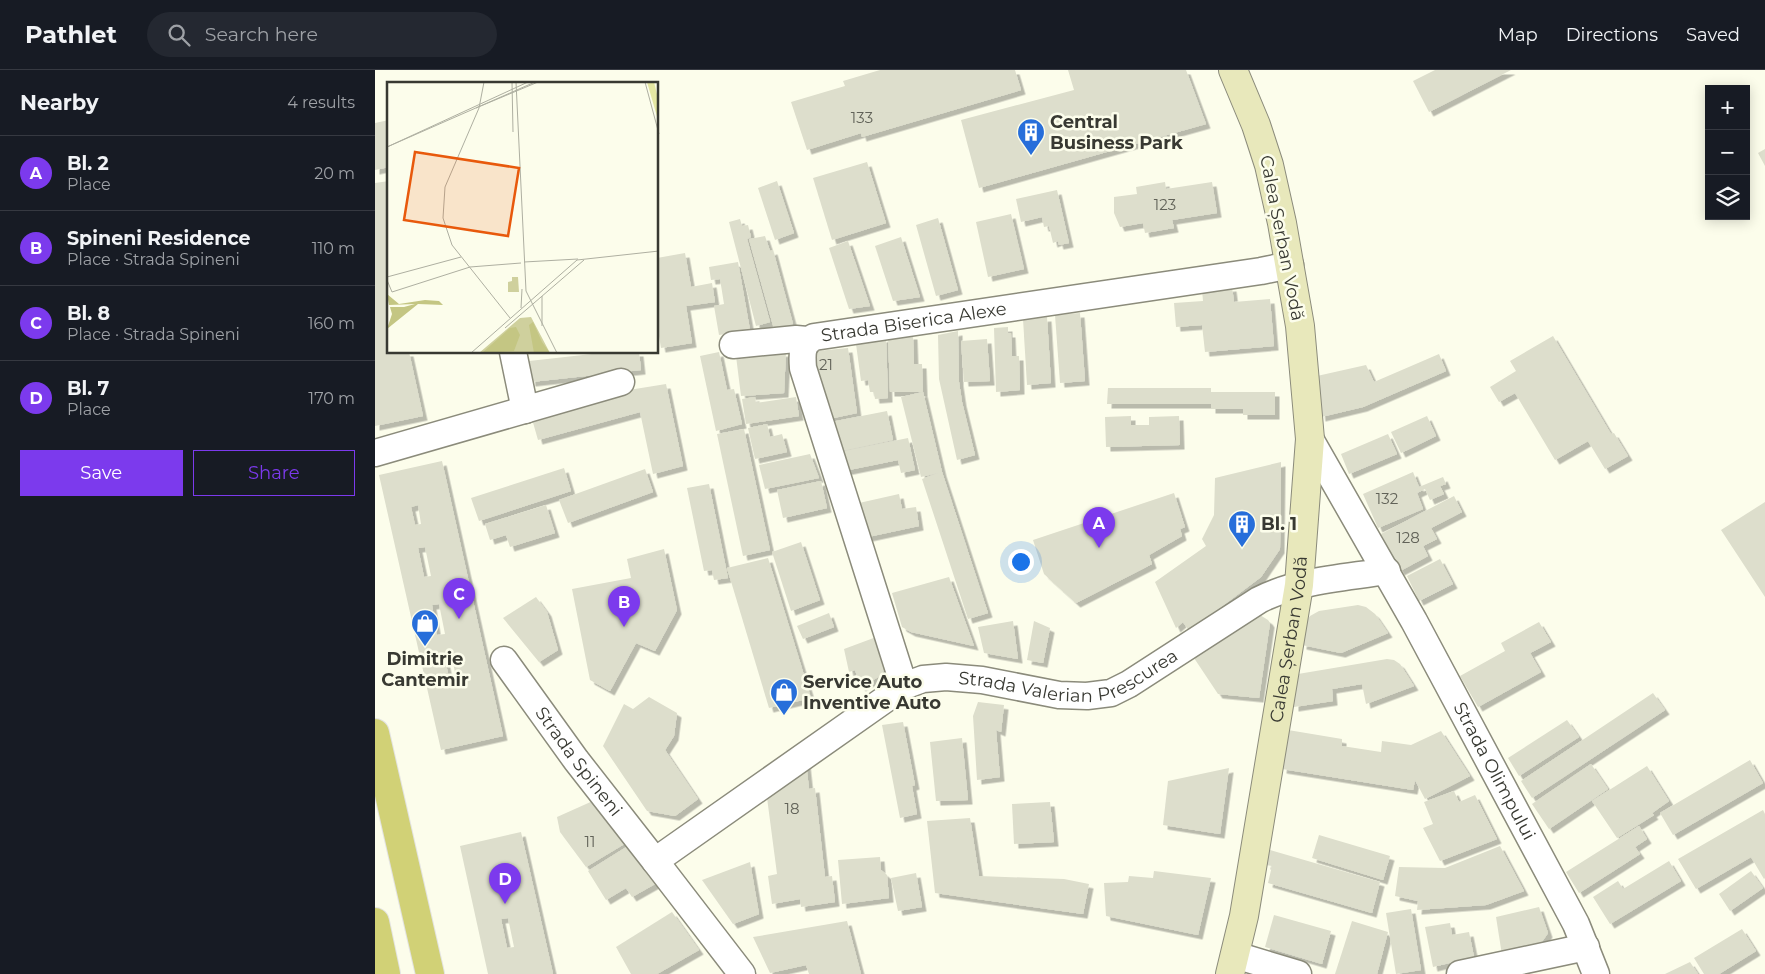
<!DOCTYPE html>
<html lang="en">
<head>
<meta charset="utf-8">
<style>
  :root { --surface:#171b24; --page:#242831; --text:#f1f3f6; --muted:#9ea1a6; --line:#363941; --accent:#7c3aed }
  body { margin:0; font-family:Montserrat,sans-serif; background:var(--page); color:var(--text) }
  .controls { position:absolute; right:15px; top:15px; display:grid; overflow:hidden; border-radius:0px; box-shadow:0 2px 12px #0003 }
  .controls button { width:45px; height:45px; display:grid; place-items:center; padding:0; border:0; border-bottom:1px solid var(--line); background:var(--surface); color:var(--text); font:25px sans-serif }
  .you { position:absolute; left:645px; top:491px; width:18px; height:18px; margin:-12px; border:4px solid #fff; border-radius:50%; background:#1a73e8; box-shadow:0 0 0 8px #1a73e833 }
  .badge { display:grid; place-items:center; width:32px; height:32px; border-radius:50%; background:var(--accent); color:#fff; font-size:16px; font-weight:700 }
  .pin { position:absolute; translate:-50% -41px; filter:drop-shadow(0 1px 2px #0008) }
  .pin::after { content:''; position:absolute; top:26px; width:18px; height:15px; background:inherit; clip-path:polygon(0 0,100% 0,50% 100%) }
  .list { margin:0; padding:0; list-style:none }
  h2 { display:flex; justify-content:space-between; align-items:center; height:65px; margin:0; padding:0 20px; font-size:21px }
  h2 small { font-size:16px; font-weight:400; color:var(--muted) }
  .list li { display:grid; grid-template-columns:32px 1fr auto; gap:15px; align-items:center; box-sizing:border-box; height:75px; padding:0 20px; border-top:1px solid var(--line) }
  .list b { display:block; font-size:19px; white-space:nowrap }
  .list p { margin:0; font-size:16px; white-space:nowrap; color:var(--muted) }
  .list em { font-size:16px; font-style:normal; color:var(--muted) }
  .actions { display:flex; gap:10px; padding:15px 20px }
  .actions a { flex:1; padding:11px 0; border:1px solid var(--accent); border-radius:0px; text-align:center; font-size:18px; color:var(--accent) }
  .actions .main { background:var(--accent); color:#fff }
  .icon { flex:none; width:28px; height:28px; fill:none; stroke:currentColor; stroke-width:2; stroke-linecap:round; stroke-linejoin:round }
  .map { position:relative; flex:none; width:1390px; height:904px; overflow:hidden }
  header { display:flex; align-items:center; gap:30px; box-sizing:border-box; height:70px; padding:0 25px; background:var(--surface); border-bottom:1px solid var(--line) }
  header strong { font-size:24px }
  nav { display:flex; gap:28px; margin-inline-start:auto; font-size:18px }
  .search { width:350px; height:45px; background:var(--page); display:flex; align-items:center; gap:12px; box-sizing:border-box; padding:0 18px; border-radius:28px; color:var(--muted); font-size:19px }
  main { display:flex }
  aside { flex:1; background:var(--surface) }
  .map>svg:first-child { display:block }
  .building { fill:#dddecc; fill-rule:evenodd; filter:url(#shadow) }
  .lines { fill:none; stroke-linecap:round; stroke-linejoin:round }
  .street-casing { stroke:#8b8b7b; stroke-width:29 }
  .secondary-casing { stroke:#8b8b7b; stroke-width:30 }
  .primary-casing { stroke:#e3e3e2; stroke-width:30 }
  .street { stroke:#fff; stroke-width:26 }
  .secondary { stroke:#e8e8bb; stroke-width:28 }
  .primary { stroke:#d1d176; stroke-width:28 }
  .labels { text-anchor:middle; stroke-width:5; stroke-linejoin:round; paint-order:stroke }
  .number-label { font-size:15px; fill:#616258 }
  .poi-label { font-size:18px; font-weight:bold; fill:#383932; stroke:#fcfdeb; text-anchor:start }
  .street-label { font-size:18px; fill:#383932; stroke:#fcfdeb }
  .inset-road { fill:none; stroke:#aeafa1; stroke-width:1 }
  .view { fill:#e8590c; fill-opacity:0.15; stroke:#e8590c; stroke-width:2.5 }
  .inset-edge { fill:none; stroke:#383932; stroke-width:2.5 }
</style>
</head>
<body>
<header>
<strong>Pathlet</strong>
<div class="search"><svg class="icon" aria-label="search" viewBox="0 0 24 24"><circle cx="10" cy="10" r="6"/><path d="M15 15l6 6"/></svg>Search here</div>
<nav><a>Map</a><a>Directions</a><a>Saved</a></nav>
</header>
<main>
<aside>
<h2>Nearby<small>4 results</small></h2>
<ul class="list">
<li><span class="badge">A</span><div><b>Bl. 2</b><p>Place</p></div><em>20 m</em></li>
<li><span class="badge">B</span><div><b>Spineni Residence</b><p>Place · Strada Spineni</p></div><em>110 m</em></li>
<li><span class="badge">C</span><div><b>Bl. 8</b><p>Place · Strada Spineni</p></div><em>160 m</em></li>
<li><span class="badge">D</span><div><b>Bl. 7</b><p>Place</p></div><em>170 m</em></li>
</ul>
<div class="actions"><a class="main">Save</a><a>Share</a></div>
</aside>
<div class="map">
<svg width="1390" height="904" viewBox="0 0 1390 904">
  <defs>
    <filter id="shadow"><feDropShadow dx="4.5" dy="4.5" stdDeviation="0" flood-color="#0004"/></filter>
  </defs>
  <rect width="100%" height="100%" fill="#fcfdeb"/>
  <g class="building">
    <polygon points="505,0 640,0 646,20 487,67 486,63 432,80 416,32 470,16 468,11"/>
    <polygon points="693,0 811,0 831,54 604,118 586,50 699,20"/>
    <polygon points="1060,0 1136,0 1054,42 1038,11"/>
    <polygon points="14,50 14,97 0,100 0,53"/>
    <polygon points="1390,79 1390,96 1383,83"/>
    <polygon points="492,92 511,153 457,170 438,108"/>
    <polygon points="14,111 14,282 34,282 48,346 0,356 0,113"/>
    <polygon points="402,111 419,163 400,170 383,118"/>
    <polygon points="790,112 791,119 837,112 842,143 797,150 799,158 770,163 768,153 745,157 739,143 739,127 762,124 761,117"/>
    <polygon points="682,120 694,173 684,175 683,171 678,173 674,156 669,157 667,147 646,152 641,129"/>
    <polygon points="636,144 649,199 613,207 601,152"/>
    <polygon points="563,148 583,220 561,226 541,155"/>
    <polygon points="365,149 367,156 373,155 376,167 372,169 395,252 381,256 354,152"/>
    <polygon points="390,166 395,181 398,180 418,254 399,259 374,169"/>
    <polygon points="526,167 545,227 518,231 500,176"/>
    <polygon points="473,171 495,236 474,239 454,178"/>
    <polygon points="310,183 316,217 337,213 340,232 311,236 317,273 286,278 282,254 282,188"/>
    <polygon points="363,192 375,260 344,265 339,236 349,234 345,209 336,210 334,197"/>
    <polygon points="857,217 859,232 895,229 899,276 830,282 827,255 801,257 799,233 828,231 827,220"/>
    <polygon points="705,243 710,311 685,313 680,245"/>
    <polygon points="672,247 676,313 652,315 648,249"/>
    <polygon points="633,257 633,263 636,263 637,286 644,286 645,320 621,322 619,258"/>
    <polygon points="583,261 584,312 587,332 600,385 582,390 564,309 563,265"/>
    <polygon points="513,265 538,265 539,294 547,294 548,322 515,322"/>
    <polygon points="1178,266 1236,364 1239,363 1253,386 1230,399 1213,371 1180,390 1140,323 1124,332 1115,317 1141,301 1135,291"/>
    <polygon points="511,267 513,328 500,329 499,322 495,322 493,310 486,311 481,274"/>
    <polygon points="612,269 615,311 589,312 586,271"/>
    <polygon points="473,278 482,343 454,349 445,334 439,284 442,281"/>
    <polygon points="235,282 264,282 266,300 156,312 154,291"/>
    <polygon points="344,282 352,320 359,319 367,354 341,361 325,286"/>
    <polygon points="411,282 409,323 366,326 361,286"/>
    <polygon points="1064,284 1071,301 988,337 946,347 942,306 991,295 999,312"/>
    <polygon points="291,314 308,396 278,404 265,342 163,370 157,349 260,319"/>
    <polygon points="733,318 836,318 836,322 900,322 900,345 868,345 868,339 836,339 836,334 732,334"/>
    <polygon points="548,322 567,402 613,543 593,549 547,409 563,403 546,407 526,327"/>
    <polygon points="380,327 381,333 421,327 424,346 371,354 367,329"/>
    <polygon points="512,341 518,370 462,382 456,352"/>
    <polygon points="756,346 756,355 774,355 774,347 804,346 805,375 731,377 730,347"/>
    <polygon points="1052,346 1061,366 1026,383 1016,362"/>
    <polygon points="392,354 395,367 407,364 412,382 380,389 373,358"/>
    <polygon points="369,359 395,480 368,486 342,364"/>
    <polygon points="1013,364 1022,384 974,404 966,384"/>
    <polygon points="533,368 540,400 526,403 523,390 469,401 465,382"/>
    <polygon points="435,384 444,408 390,419 384,395"/>
    <path d="M67,391L128,666L66,680L4,405ZM43,435L46,454L40,455L36,437ZM50,477L56,506L49,507L43,478ZM64,534L70,564L62,565L57,535ZM77,588L83,617L76,618L70,589Z"/>
    <polygon points="906,392 905,479 886,507 814,561 808,552 801,558 780,512 831,476 827,469 839,445 840,408"/>
    <polygon points="189,398 196,421 104,451 96,428"/>
    <polygon points="270,399 278,422 193,453 184,430"/>
    <polygon points="1038,402 1044,417 1068,407 1071,414 1065,416 1069,424 1055,430 1050,419 1042,423 1048,439 1003,458 988,424"/>
    <polygon points="446,411 452,438 408,448 402,420"/>
    <polygon points="334,414 353,508 339,510 337,500 329,501 312,418"/>
    <polygon points="799,423 810,457 805,459 807,466 774,485 777,494 701,533 669,504 658,470"/>
    <polygon points="524,424 527,439 541,437 544,456 493,467 484,433"/>
    <polygon points="1079,426 1087,442 1056,458 1062,469 1048,476 1053,486 1025,501 1006,464"/>
    <polygon points="1390,432 1390,527 1346,460"/>
    <polygon points="171,435 180,463 135,477 131,465 115,470 110,454"/>
    <polygon points="426,472 445,530 416,541 397,482"/>
    <polygon points="289,479 302,540 280,581 261,573 235,621 215,610 197,519 256,508 252,489"/>
    <polygon points="393,488 436,628 394,638 352,498"/>
    <polygon points="1065,489 1078,514 1044,531 1032,506"/>
    <polygon points="574,507 599,576 536,562 527,557 517,523"/>
    <polygon points="161,527 172,542 183,580 164,592 128,548"/>
    <polygon points="983,535 991,537 1000,544 1013,563 966,583 927,575 930,553 935,546 944,541"/>
    <polygon points="454,543 459,557 428,569 422,556"/>
    <polygon points="885,545 893,550 895,553 884,628 843,624 819,588 881,546"/>
    <polygon points="638,551 643,589 609,583 603,557"/>
    <polygon points="659,551 675,558 668,593 652,590"/>
    <polygon points="1164,552 1176,572 1155,583 1166,602 1103,637 1085,606 1130,581 1126,573"/>
    <polygon points="504,566 511,590 509,600 505,606 486,617 480,600 474,602 469,579"/>
    <polygon points="1012,589 1019,590 1025,594 1039,616 991,634 987,614 957,619 958,631 919,637 919,611 923,604"/>
    <polygon points="1278,623 1290,640 1157,728 1146,711"/>
    <polygon points="274,627 302,643 299,666 290,680 323,729 300,746 272,741 228,676 249,634 258,639"/>
    <polygon points="603,632 629,635 626,662 621,660 625,707 602,710 598,646"/>
    <polygon points="1192,650 1204,667 1144,706 1133,688"/>
    <polygon points="528,652 540,715 537,716 542,744 525,748 507,655"/>
    <polygon points="913,660 967,669 967,676 1006,682 1007,671 1036,675 1066,661 1095,706 1050,729 1040,710 1038,720 907,699"/>
    <polygon points="587,668 593,730 561,731 555,672"/>
    <polygon points="1375,690 1388,713 1298,765 1285,743"/>
    <polygon points="431,692 434,719 440,718 450,807 457,806 460,832 426,837 425,829 397,834 393,806 402,804 391,720"/>
    <polygon points="1216,694 1233,719 1174,759 1157,734"/>
    <polygon points="1272,696 1294,731 1277,743 1279,745 1242,768 1217,731"/>
    <polygon points="854,698 845,764 788,755 793,711"/>
    <polygon points="1079,721 1084,732 1100,725 1122,769 1065,791 1048,758 1058,754 1049,732"/>
    <polygon points="220,730 251,773 211,797 185,762 182,747"/>
    <polygon points="675,732 679,772 639,774 637,734"/>
    <polygon points="1388,740 1390,744 1390,808 1389,809 1376,787 1321,819 1303,789"/>
    <polygon points="595,748 604,806 689,809 714,814 708,844 560,823 552,751"/>
    <polygon points="1264,756 1272,769 1260,777 1265,784 1204,823 1191,802"/>
    <path d="M146,762L178,904H113L85,776ZM123,801L126,819L120,820L116,802ZM133,848L139,877L132,878L126,849Z"/>
    <polygon points="944,765 1015,786 1008,810 937,788"/>
    <polygon points="253,776 280,814 257,827 251,818 231,830 213,801"/>
    <polygon points="1125,776 1149,821 1111,835 1042,840 1043,831 1020,826 1024,797 1070,798"/>
    <polygon points="895,780 1005,812 997,843 893,813 897,796 891,795"/>
    <polygon points="505,787 506,800 512,805 514,828 467,834 463,790"/>
    <polygon points="1294,791 1306,811 1235,854 1218,827 1243,811 1248,819"/>
    <polygon points="375,792 384,844 358,854 327,810"/>
    <polygon points="779,801 836,808 823,865 731,846 729,813 753,812 754,806 778,808"/>
    <polygon points="1376,801 1388,818 1355,841 1344,824"/>
    <polygon points="541,803 547,837 523,841 516,808"/>
    <polygon points="1164,837 1173,863 1164,876 1127,885 1121,847"/>
    <polygon points="1036,839 1046,900 1021,904 1011,843"/>
    <polygon points="297,842 324,880 282,904 256,904 241,877"/>
    <polygon points="899,845 956,861 947,894 890,877"/>
    <polygon points="472,851 486,904 434,904 431,895 395,903 378,867"/>
    <polygon points="977,851 1013,862 1002,904 960,904"/>
    <polygon points="1075,853 1077,865 1094,862 1099,887 1058,897 1050,857"/>
    <polygon points="1367,859 1381,881 1344,904 1329,904 1319,888"/>
    <polygon points="1315,892 1323,904 1290,904"/>
  </g>
  <g class="lines">
    <g class="street-casing">
      <g id="street">
        <polyline points="358,275 421,269 432,270"/>
        <polyline points="138,282 150,340"/>
        <path id="s1" d="M935,369L1039,551L1201,854L1221,904"/>
        <polyline points="0,383 246,312"/>
        <path id="s2" d="M129,590L201,690L280,791"/>
        <path id="s3" d="M529,616L428,298C427,284 426,274 439,267L886,201L915,195"/>
        <polyline points="860,885 923,904"/>
        <path id="s4" d="M367,904L280,791L529,616L548,609L571,607L607,610L684,625L712,626L736,623L754,614L884,530C923,510 969,508 1012,501"/>
        <polyline points="1085,904 1211,877"/>
      </g>
    </g>
    <g class="secondary-casing">
      <g id="secondary">
        <path id="s5" d="M855,904L869,846L924,515L935,369L925,256L907,153L894,95L881,55L858,0"/>
      </g>
    </g>
    <g class="primary-casing">
      <g id="primary">
        <polyline points="0,663 55,904"/>
        <polyline points="0,852 11,904"/>
      </g>
    </g>
    <use href="#street" class="street"/>
    <use href="#secondary" class="secondary"/>
    <use href="#primary" class="primary"/>
  </g>
  <defs>
    <g id="building-pin" transform="scale(1.4375)"><path d="M0 17L-7.5 6A9.5 9.5 0 1 1 7.5 6Z" fill="#276eda" stroke="#fcfdeb"/><path d="M-4-6H4V6H1V3H-1V6H-4ZM-2.5-4.3h1.7v1.8h-1.7ZM.8-4.3h1.7v1.8H.8ZM-2.5-1h1.7V.8h-1.7ZM.8-1h1.7V.8H.8Z" fill="#fff"/></g>
    <g id="shop-pin" transform="scale(1.4375)"><path d="M0 17L-7.5 6A9.5 9.5 0 1 1 7.5 6Z" fill="#276eda" stroke="#fcfdeb"/><path d="M-5-2.5h2.3a2.7 3.5 0 0 1 5.4 0H5L5.5 6h-11ZM-1.5-2.5h3a1.5 2.3 0 0 0-3 0Z" fill="#fff"/></g>
  </defs>
  <g fill-rule="evenodd">
    <use href="#building-pin" x="656" y="62"/>
    <use href="#building-pin" x="867" y="454"/>
    <use href="#shop-pin" x="50" y="553"/>
    <use href="#shop-pin" x="409" y="622"/>
  </g>
  <g class="labels">
    <g class="number-label">
      <text x="487" y="53">133</text>
      <text x="790" y="140">123</text>
      <text x="451" y="300">21</text>
      <text x="1012" y="434">132</text>
      <text x="1033" y="473">128</text>
      <text x="417" y="744">18</text>
      <text x="215" y="777">11</text>
    </g>
    <g class="poi-label">
      <text x="675" y="58">Central<tspan x="675" dy="21">Business Park</tspan></text>
      <text x="886" y="460">Bl. 1</text>
      <text x="50" y="595" text-anchor="middle">Dimitrie<tspan x="50" dy="21">Cantemir</tspan></text>
      <text x="428" y="618">Service Auto<tspan x="428" dy="21">Inventive Auto</tspan></text>
    </g>
    <g class="street-label">
      <text transform="translate(907 168) rotate(79)" y="6">Calea Șerban Vodă</text>
      <text dy="6" stroke="none"><textPath href="#s3" startOffset="470">Strada Biserica Alexe</textPath></text>
      <text dy="6" stroke="none"><textPath href="#s5" startOffset="340">Calea Șerban Vodă</textPath></text>
      <text dy="6" stroke="none"><textPath href="#s4" startOffset="618">Strada Valerian Prescurea</textPath></text>
      <text dy="6" stroke="none"><textPath href="#s2" startOffset="126">Strada Spineni</textPath></text>
      <text dy="6" stroke="none"><textPath href="#s1" startOffset="380">Strada Olimpului</textPath></text>
    </g>
  </g>
  <g transform="translate(12 12)">
    <rect width="271" height="271" fill="#fcfdeb"/>
    <path d="M125,195H131L132,210H121V200L125,199ZM144,235L163,271H92L133,236Z" fill="#cfd09d"/>
    <path d="M0,212L12,222L38,218L52,219L56,223L31,222L0,247L5,232L3,225H17L28,222L2,223ZM146,240L155,260L163,271H147L142,243ZM129,245L133,253L127,269L95,271L123,246Z" fill="#c4c683"/>
    <path d="M260,0H267L271,16V38Z" fill="#e5e7a3"/>
    <path class="inset-road" d="M97,0L92,26L58,105L56,136L65,163L123,236M125,0L126,50M129,0L139,209L170,271M258,0L272,52M89,26L151,0M0,65L141,0M0,65L148,0M137,180L191,177M0,195L74,175M0,198L5,210L83,185L134,181M155,214V244M134,226L135,207M118,246L197,178M84,271L190,178L272,169"/>
    <path class="view" d="M28,70L132,86L121,154L17,138Z"/>
    <rect width="271" height="271" class="inset-edge"/>
  </g>
</svg>
<div class="controls">
<button>+</button>
<button>−</button>
<button><svg class="icon" aria-label="layers" viewBox="0 0 24 24"><path d="M12 4l9 5-9 5-9-5zM3 14l9 5 9-5"/></svg></button>
</div>
<div class="you"></div>
<div class="pin badge" style="left:724px;top:478px">A</div>
<div class="pin badge" style="left:249px;top:557px">B</div>
<div class="pin badge" style="left:84px;top:549px">C</div>
<div class="pin badge" style="left:130px;top:834px">D</div>
</div>
</main>
</body>
</html>
